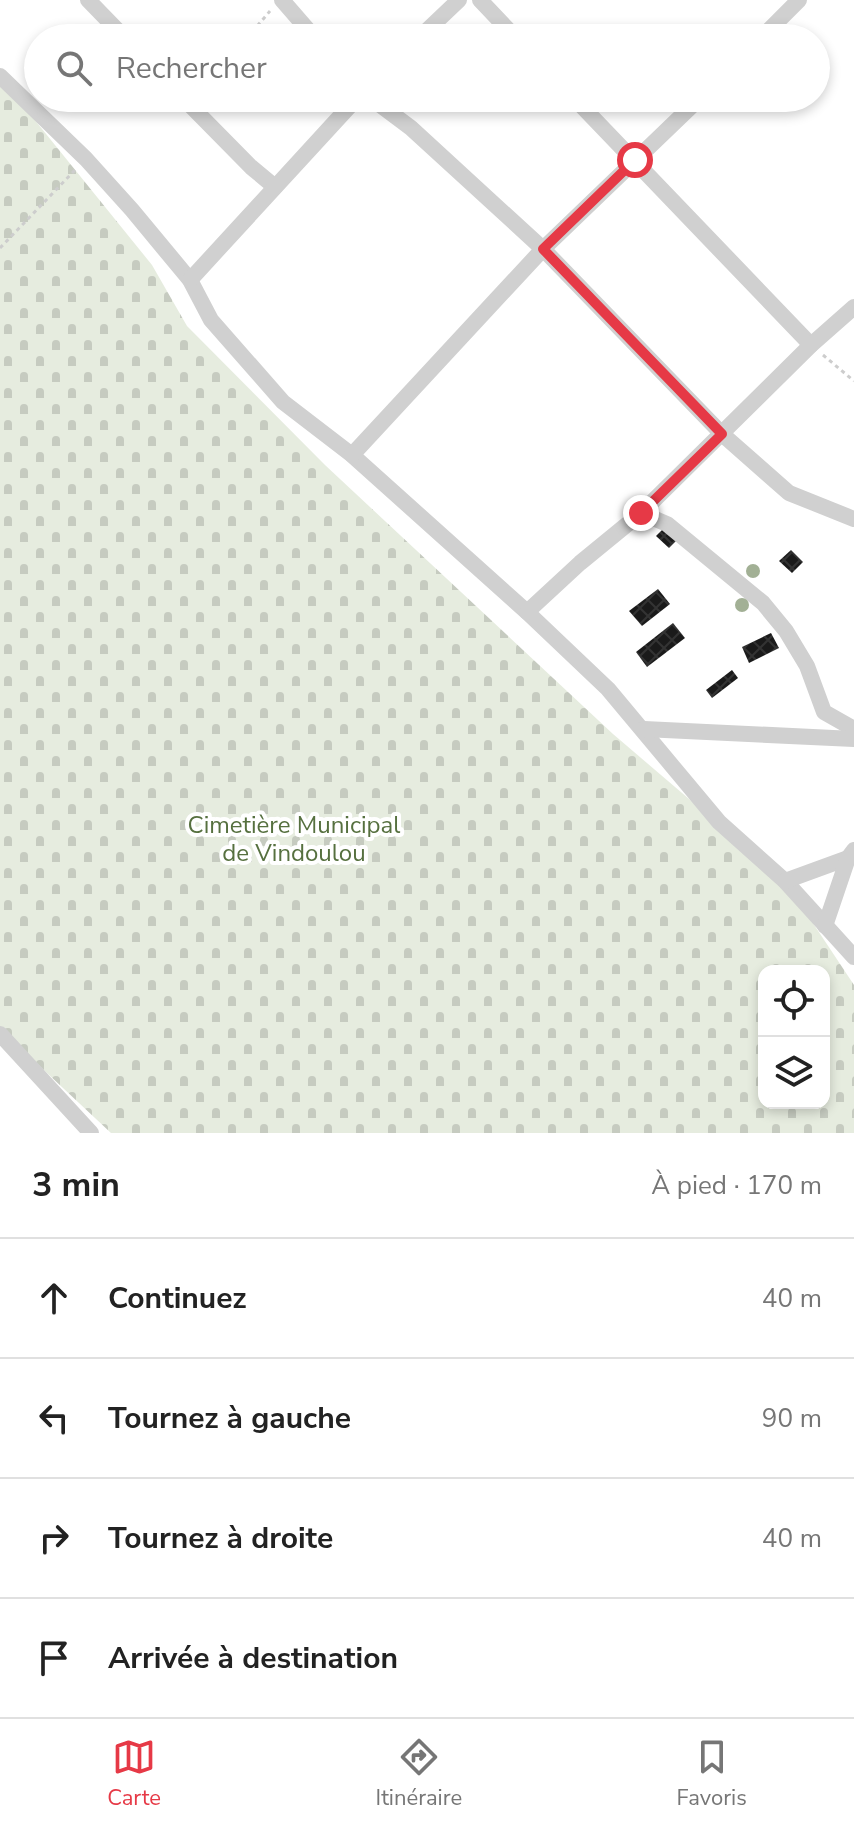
<!DOCTYPE html>
<html lang="fr">
<head>
<meta charset="utf-8">
<style>
  :root { --surface:#fff; --page:#f6f6f6; --text:#222; --muted:#767676; --line:#e0e0e0; --accent:#e63946 }
  body { margin:0; font-family:"Nunito Sans",sans-serif; background:var(--page); color:var(--text) }
  .controls { position:absolute; right:24px; bottom:24px; display:grid; overflow:hidden; border-radius:16px; box-shadow:0 4px 12px #0003 }
  .controls button { width:72px; height:72px; display:grid; place-items:center; padding:0; border:0; border-bottom:2px solid var(--line); background:var(--surface); color:var(--text); font:40px sans-serif }
  .stop { position:absolute; width:24px; height:24px; margin:-18px; border:6px solid #e63946; border-radius:50%; background:#fff }
  .stop.end { background:#e63946; border-color:#fff; box-shadow:0 2px 8px #0008 }
  .list { margin:0; padding:0; list-style:none }
  h2 { display:flex; justify-content:space-between; align-items:center; height:104px; margin:0; padding:0 32px; font-size:34px }
  h2 small { font-size:26px; font-weight:400; color:var(--muted) }
  .list li { display:grid; grid-template-columns:52px 1fr auto; gap:24px; align-items:center; box-sizing:border-box; height:120px; padding:0 32px; border-top:2px solid var(--line) }
  .list b { display:block; font-size:30px; white-space:nowrap }
  .list em { font-size:26px; font-style:normal; color:var(--muted) }
  .icon { flex:none; width:44px; height:44px; fill:none; stroke:currentColor; stroke-width:2; stroke-linecap:round; stroke-linejoin:round }
  .map { position:relative; flex:none; width:854px; height:1133px; overflow:hidden }
  .search { position:absolute; background:var(--surface); box-shadow:0 4px 12px #0003; left:24px; right:24px; top:24px; height:88px; display:flex; align-items:center; gap:20px; box-sizing:border-box; padding:0 28px; border-radius:44px; color:var(--muted); font-size:30px }
  .sheet { height:584px; background:var(--surface) }
  nav { display:flex; justify-content:space-around; align-items:center; box-sizing:border-box; height:112px; border-top:2px solid var(--line); background:var(--surface); font-size:22px; color:var(--muted) }
  nav a { display:grid; justify-items:center; gap:4px }
  nav .on { color:var(--accent) }
  .map>svg:first-child { display:block }
  .cemetery { fill:url(#cemetery-stones); fill-rule:evenodd }
  .building { fill:url(#building-cross-hatch) }
  .lines { fill:none; stroke-linecap:round; stroke-linejoin:round }
  .path { stroke:#cdcdcd; stroke-width:3; stroke-dasharray:4 4; stroke-linecap:butt }
  .minor { stroke:#d0d0d0; stroke-width:16 }
  .tree { fill:#a2b095 }
  .route { stroke:#e63946; stroke-width:10 }
  .labels { text-anchor:middle; stroke-width:8; stroke-linejoin:round; paint-order:stroke }
  .park-label { font-size:24px; fill:#56703f; stroke:#fff }
</style>
</head>
<body>
<div class="map">
<svg width="854" height="1133" viewBox="0 0 854 1133">
  <defs>
    <pattern id="cemetery-stones" width="16" height="16" patternUnits="userSpaceOnUse" patternTransform="scale(2)"><rect width="16" height="16" fill="#e6ecdf"/><path d="M2 7V4a2 2 0 0 1 4 0v3zM10 15v-3a2 2 0 0 1 4 0v3z" fill="#c6cbc0"/></pattern>
    <pattern id="building-cross-hatch" width="8" height="8" patternUnits="userSpaceOnUse" patternTransform="scale(2)"><rect width="8" height="8" fill="#1a1a1a"/><path d="M0 0l8 8M0 8l8-8" fill="none" stroke="#333"/></pattern>
  </defs>
  <rect width="100%" height="100%" fill="#fff"/>
  <path class="cemetery" d="M0,77L152,265L187,326L325,465L613,734L785,881L854,985V1133H111L0,1029ZM764,971H824V1103H764Z"/>
  <g class="building">
    <polygon points="664,528 677,540 669,548 656,536"/>
    <polygon points="791,550 803,562 792,573 779,561"/>
    <polygon points="658,589 670,604 642,626 629,611"/>
    <polygon points="673,623 685,638 647,667 636,652"/>
    <polygon points="771,633 779,648 749,663 742,647"/>
    <polygon points="732,670 738,678 712,698 706,690"/>
  </g>
  <g class="lines">
    <g class="path">
      <polyline points="247,38 270,11"/>
      <polyline points="0,248 75,170"/>
      <polyline points="823,355 854,381"/>
    </g>
    <g class="minor">
      <polyline points="88,0 125,38"/>
      <polyline points="282,0 315,38"/>
      <polyline points="480,0 516,38"/>
      <polyline points="419,38 459,0"/>
      <polyline points="761,38 799,0"/>
      <polyline points="0,76 86,159 132,210 190,280 211,320 283,402 352,455 527,612 608,689 719,822 785,881 854,957"/>
      <polyline points="183,98 251,167 275,187"/>
      <polyline points="371,98 411,128 543,249 722,434 789,493 854,519"/>
      <polyline points="574,98 811,345"/>
      <polyline points="190,280 357,98"/>
      <polyline points="352,455 543,249 700,98"/>
      <polyline points="641,513 667,524 763,603 786,631 807,666 824,712 854,729"/>
      <polyline points="527,612 580,563 641,513 811,345 854,307"/>
      <polyline points="644,729 854,739"/>
      <polyline points="785,881 848,858"/>
      <polyline points="825,926 848,858 854,850"/>
      <polyline points="0,1034 91,1133"/>
    </g>
  </g>
  <g class="tree">
    <circle cx="753" cy="571" r="7"/>
    <circle cx="742" cy="605" r="7"/>
  </g>
  <g class="lines">
    <polyline class="route" points="635,160 543,249 722,434 641,513"/>
  </g>
  <g class="labels">
    <g class="park-label">
      <text x="294" y="833">Cimetière Municipal<tspan x="294" dy="28">de Vindoulou</tspan></text>
    </g>
  </g>
</svg>
<div class="controls">
<button><svg class="icon" aria-label="locate" viewBox="0 0 24 24"><circle cx="12" cy="12" r="6"/><path d="M12 2v4M12 18v4M2 12h4M18 12h4"/></svg></button>
<button><svg class="icon" aria-label="layers" viewBox="0 0 24 24"><path d="M12 4l9 5-9 5-9-5zM3 14l9 5 9-5"/></svg></button>
</div>
<div class="stop" style="left:635px;top:160px"></div>
<div class="stop end" style="left:641px;top:513px"></div>
<div class="search"><svg class="icon" aria-label="search" viewBox="0 0 24 24"><circle cx="10" cy="10" r="6"/><path d="M15 15l6 6"/></svg>Rechercher</div>
</div>
<section class="sheet">
<h2>3 min<small>À pied · 170 m</small></h2>
<ul class="list">
<li><svg class="icon" aria-label="ahead" viewBox="0 0 24 24"><path d="M12 20V5M6 11l6-6 6 6"/></svg><div><b>Continuez</b></div><em>40 m</em></li>
<li><svg class="icon" aria-label="left" viewBox="0 0 24 24"><path d="M17 20v-9H6M10 6l-5 5 5 5"/></svg><div><b>Tournez à gauche</b></div><em>90 m</em></li>
<li><svg class="icon" aria-label="right" viewBox="0 0 24 24"><path d="M7 20v-9h11M14 6l5 5-5 5"/></svg><div><b>Tournez à droite</b></div><em>40 m</em></li>
<li><svg class="icon" aria-label="arrive" viewBox="0 0 24 24"><path d="M6 21V4h12l-3 4 3 4H6"/></svg><div><b>Arrivée à destination</b></div></li>
</ul>
</section>
<nav>
<a class="on"><svg class="icon" aria-label="map" viewBox="0 0 24 24"><path d="M3 6l6-2 6 2 6-2v14l-6 2-6-2-6 2zM9 4v14M15 6v14"/></svg>Carte</a>
<a><svg class="icon" aria-label="directions" viewBox="0 0 24 24"><path d="M12 3l9 9-9 9-9-9zM9 14v-3h6M13 9l2 2-2 2"/></svg>Itinéraire</a>
<a><svg class="icon" aria-label="saved" viewBox="0 0 24 24"><path d="M7 4h10v16l-5-4-5 4z"/></svg>Favoris</a>
</nav>
</body>
</html>
